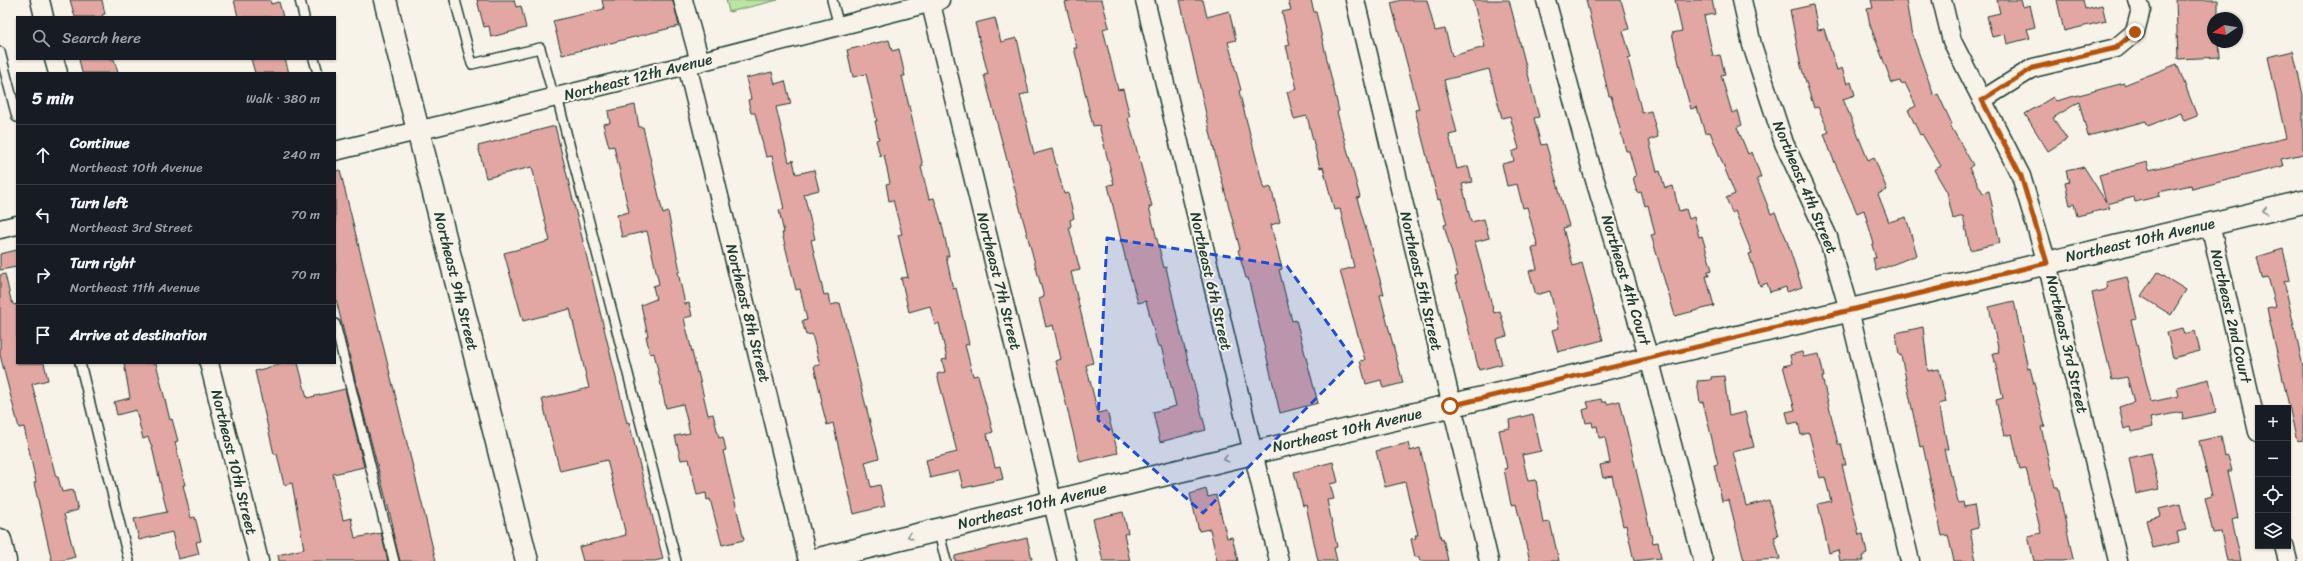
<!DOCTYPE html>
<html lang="en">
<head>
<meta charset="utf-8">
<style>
  :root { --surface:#171b24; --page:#20242c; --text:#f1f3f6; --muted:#9ea1a6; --line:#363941 }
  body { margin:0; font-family:Sriracha,sans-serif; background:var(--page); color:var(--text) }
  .controls { position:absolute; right:12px; bottom:12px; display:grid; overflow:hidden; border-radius:0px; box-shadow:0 1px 3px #0004 }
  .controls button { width:36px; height:36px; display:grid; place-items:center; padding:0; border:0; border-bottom:1px solid var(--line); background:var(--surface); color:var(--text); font:20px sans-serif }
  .compass { position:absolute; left:2207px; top:12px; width:36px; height:36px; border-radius:50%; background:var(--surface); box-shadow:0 1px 3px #0004; rotate:258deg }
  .stop { position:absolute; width:12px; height:12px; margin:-9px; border:3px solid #b45309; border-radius:50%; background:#fff }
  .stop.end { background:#b45309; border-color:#fff; box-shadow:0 1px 4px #0008 }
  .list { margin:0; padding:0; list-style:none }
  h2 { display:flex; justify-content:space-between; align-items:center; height:52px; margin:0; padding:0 16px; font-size:17px }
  h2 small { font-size:13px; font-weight:400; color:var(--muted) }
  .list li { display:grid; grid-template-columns:26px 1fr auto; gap:12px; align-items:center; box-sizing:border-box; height:60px; padding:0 16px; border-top:1px solid var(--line) }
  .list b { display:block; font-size:15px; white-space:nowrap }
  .list p { margin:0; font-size:13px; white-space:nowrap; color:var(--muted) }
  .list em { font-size:13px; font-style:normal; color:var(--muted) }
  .icon { flex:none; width:22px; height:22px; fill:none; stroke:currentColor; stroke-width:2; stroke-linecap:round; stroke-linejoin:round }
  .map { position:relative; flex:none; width:2303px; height:561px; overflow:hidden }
  .search { position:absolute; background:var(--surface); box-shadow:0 1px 3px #0004; left:16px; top:16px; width:320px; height:44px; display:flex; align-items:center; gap:10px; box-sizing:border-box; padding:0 14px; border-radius:0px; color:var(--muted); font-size:15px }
  .panel { position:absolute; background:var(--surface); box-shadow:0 1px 3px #0004; left:16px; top:72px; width:320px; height:292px; border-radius:0px }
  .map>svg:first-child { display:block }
  .green { fill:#bbe5a2; stroke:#6d916b }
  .building { fill:#e2a7a2; stroke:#1f3d34 }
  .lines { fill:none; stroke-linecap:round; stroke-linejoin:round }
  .lane-casing { stroke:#1f3d34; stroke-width:12 }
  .street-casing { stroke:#1f3d34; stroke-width:21 }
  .secondary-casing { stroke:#1f3d34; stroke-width:25 }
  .lane { stroke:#f7f3e8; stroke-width:9 }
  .street { stroke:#f7f3e8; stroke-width:18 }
  .secondary { stroke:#f7f3e8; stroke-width:22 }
  .oneway { stroke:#8b988e }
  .route { stroke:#b45309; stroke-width:5 }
  .marked { fill:#1d4ed8; fill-opacity:0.2; stroke:#1d4ed8; stroke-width:3; stroke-dasharray:8 5; stroke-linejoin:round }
  .labels { text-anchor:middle; stroke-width:4; stroke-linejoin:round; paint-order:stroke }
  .street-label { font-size:15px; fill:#1f3d34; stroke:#f7f3e8 }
</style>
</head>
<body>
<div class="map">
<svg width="2303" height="561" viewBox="0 0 2303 561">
  <rect width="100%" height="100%" fill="#f7f3e8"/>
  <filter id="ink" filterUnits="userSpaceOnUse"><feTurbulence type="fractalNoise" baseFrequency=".025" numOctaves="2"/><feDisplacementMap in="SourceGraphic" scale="8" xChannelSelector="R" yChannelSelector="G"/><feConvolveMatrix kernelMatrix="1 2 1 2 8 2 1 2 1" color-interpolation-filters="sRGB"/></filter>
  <g filter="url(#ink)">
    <polygon class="green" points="726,0 778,0 729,12"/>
    <g class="building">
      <polygon points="70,0 102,0 105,14 102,15 103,17 75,17"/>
      <polygon points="234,0 270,0 271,4 279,2 283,17 238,17"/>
      <polygon points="477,0 514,0 516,7 521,6 526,28 491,37 489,26 484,27"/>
      <polygon points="602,0 673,0 679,26 562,55 553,21 604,9"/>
      <polygon points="1072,0 1102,0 1109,27 1103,29 1118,90 1123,89 1130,117 1128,118 1152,206 1149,207 1164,268 1166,267 1181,334 1206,430 1160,442 1153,412 1176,406 1161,346 1158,347 1146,301 1138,303 1126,261 1108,185 1114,184 1099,125 1093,126 1074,48 1077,48 1065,2"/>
      <polygon points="1180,0 1203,0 1207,17 1229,11 1236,40 1228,42 1241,90 1239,91 1264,189 1271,187 1280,222 1271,225 1282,269 1279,270 1292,321 1296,320 1318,403 1280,413 1248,278 1246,278 1238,250 1240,249 1217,162"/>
      <polygon points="1288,0 1311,0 1314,12 1316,12 1339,111 1337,112 1360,197 1357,198 1384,294 1380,295 1403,383 1383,388 1381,380 1366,384 1360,361 1365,360 1340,271 1354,267 1340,209 1334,210 1323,167 1320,168 1307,116 1294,119 1287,92 1297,89 1286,46 1290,45 1282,12 1291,10"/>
      <polygon points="1401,0 1427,0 1435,31 1445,29 1452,56 1485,47 1473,0 1509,0 1539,117 1534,118 1541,145 1546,144 1569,226 1563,228 1573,266 1582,263 1603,340 1558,352 1552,330 1559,328 1550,291 1536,295 1529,271 1537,269 1532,248 1538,247 1527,207 1523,208 1517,184 1507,186 1502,164 1514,161 1512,152 1519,149 1510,116 1502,118 1489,69 1444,80 1457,133 1449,135 1457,169 1468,166 1472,182 1462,184 1471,222 1484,219 1489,238 1475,242 1476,246 1494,313 1500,311 1507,336 1496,339 1502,364 1479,370 1455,277 1458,276 1444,225 1447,224 1440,199 1438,200 1415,110 1419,109 1391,3"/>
      <polygon points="1586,0 1621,0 1629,29 1623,31 1631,58 1628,59 1642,113 1651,111 1658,137 1649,140 1657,172 1660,171 1665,188 1673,186 1679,211 1686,209 1689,219 1694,217 1699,237 1702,236 1712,270 1708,271 1709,276 1706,276 1714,306 1675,316 1651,235 1655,234 1648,205 1645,206 1641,192 1637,193 1633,177 1636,176 1629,151 1626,151 1611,96 1609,96"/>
      <polygon points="1675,0 1712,0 1715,14 1704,16 1713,56 1720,55 1725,74 1721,75 1732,113 1738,111 1742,125 1737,127 1748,154 1752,152 1761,177 1757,179 1771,214 1775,212 1786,238 1802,287 1787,292 1786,287 1770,292 1767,283 1760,286 1749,254 1752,253 1735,211 1732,213 1726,198 1735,194 1710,132 1705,133 1697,107 1691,109 1684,85 1672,33 1682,31"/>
      <polygon points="1871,0 1906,0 1911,31 1934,96 1938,94 1952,124 1950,125 1973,165 1969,168 1983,193 1989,191 2000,243 1970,250 1963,216 1953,219 1947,192 1934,170 1941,166 1922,134 1920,135 1908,110 1916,106 1905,83 1901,84 1900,81 1892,83 1870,25 1867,9 1873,8"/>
      <polygon points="1997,0 2021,0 2023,7 2030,5 2035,27 2027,29 2030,38 2007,44 2005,34 1992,37 1987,16 2000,13"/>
      <polygon points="2057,0 2083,0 2085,9 2102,5 2106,21 2064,31"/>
      <polygon points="2176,0 2218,0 2218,18 2213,18 2213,42 2219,42 2220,57 2178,59"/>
      <polygon points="1813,5 1818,30 1824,29 1837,70 1842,68 1847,84 1851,82 1855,95 1843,99 1868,160 1874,157 1887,190 1878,194 1889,222 1906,217 1917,255 1876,271 1873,258 1876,258 1872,245 1874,244 1864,210 1857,213 1832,156 1824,134 1829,132 1818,107 1814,108 1801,66 1790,10"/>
      <polygon points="995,18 1001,42 1017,38 1029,93 1020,95 1034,154 1052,149 1064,194 1068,193 1074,218 1070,220 1071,226 1069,227 1080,270 1071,272 1093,363 1086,365 1098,413 1107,411 1118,453 1080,462 1056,361 1061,359 1053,325 1046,327 1039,299 1044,297 984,75 988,74 975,23"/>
      <polygon points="889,40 892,51 899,49 905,76 902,76 923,166 921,167 929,199 934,198 941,221 949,256 946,256 953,289 956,288 969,344 965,345 973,376 978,375 993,432 987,434 995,467 1000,466 1003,479 963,488 959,471 930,478 926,460 957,452 937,374 945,372 942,360 947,359 939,323 935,325 930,306 909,312 901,278 908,277 898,235 902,234 893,200 889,201 886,184 890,183 884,155 880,156 876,140 879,139 875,121 877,121 866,74 853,77 847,50"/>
      <polygon points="2293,51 2303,95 2303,154 2281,159 2283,166 2192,189 2191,185 2159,192 2160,196 2135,202 2134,197 2107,204 2110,208 2077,216 2074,204 2070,205 2065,183 2069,182 2066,171 2084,167 2106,202 2099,175 2147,162 2149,170 2286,138 2268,57"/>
      <polygon points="79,59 114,59 118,73 82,73"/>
      <polygon points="251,59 285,59 289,73 255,73"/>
      <polygon points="2177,64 2197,116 2184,121 2181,113 2148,126 2146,121 2088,136 2079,102 2053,118 2067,139 2048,151 2025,114 2053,97 2056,101 2124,83 2124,85"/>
      <polygon points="772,72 775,84 785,81 791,104 776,107 789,162 793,160 796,174 814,170 819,190 804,194 815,239 811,240 824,295 828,294 830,305 840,303 879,458 865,462 871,487 880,485 885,506 854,514 833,423 827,425 821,402 822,401 814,366 820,365 812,334 806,335 802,321 807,320 800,289 796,290 782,233 784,233 779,210 784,209 772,156 766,157 755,113 751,113 748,100 751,99 746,78"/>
      <polygon points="635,105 639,127 643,127 663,214 668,212 680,271 678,272 685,304 689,303 692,316 684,318 697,373 698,372 708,415 713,414 719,438 723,437 726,450 723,451 744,540 722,545 710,499 707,500 706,493 697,495 689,459 681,460 675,436 690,433 683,404 666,408 654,353 650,354 646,336 648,336 641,305 656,299 653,286 659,284 647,231 622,237 617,215 629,212 614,146 609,147 603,124 610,123 608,111"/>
      <polygon points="555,126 627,423 629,422 663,559 655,561 583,561 579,547 626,535 607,460 560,471 549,429 542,399 589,388 570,309 523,321 504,253 550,241 532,167 486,178 478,146"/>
      <polygon points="340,170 436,561 400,561 392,530 394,530 357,387 335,295 335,171"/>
      <polygon points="2283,249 2290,280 2284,281 2303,367 2303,440 2297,441 2270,323 2267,308 2276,306 2268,277 2262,278 2257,257"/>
      <polygon points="17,250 17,267 0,270 0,254"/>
      <polygon points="2157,272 2186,290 2171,315 2141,296"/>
      <polygon points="5,274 11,300 14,305 17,304 17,363 44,363 48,380 32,384 56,477 58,477 62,492 73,490 78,510 64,514 75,557 60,561 52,561 34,483 36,482 24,427 19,428 0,355 0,275"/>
      <polygon points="2127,277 2137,319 2131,320 2151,402 2179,396 2177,387 2209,379 2216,412 2183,419 2182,412 2150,418 2152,427 2132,432 2131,427 2124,429 2119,407 2134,402 2127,377 2112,380 2092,293 2105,290 2108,287 2106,282"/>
      <polygon points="2014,301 2028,369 2030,368 2045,426 2041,427 2055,487 2058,487 2073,559 2063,561 2034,561 2028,536 2041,533 2026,468 2020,469 2012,434 2004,436 1996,400 2003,398 1993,353 1999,352 1989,307"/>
      <polygon points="1923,327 1928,371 1939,369 1946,402 1939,404 1948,449 1944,449 1950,476 1952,475 1958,503 1963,502 1964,507 1974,505 1978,528 1970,530 1976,561 1954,561 1948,535 1942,536 1923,446 1920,447 1901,355 1899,355 1896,333"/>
      <polygon points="2182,328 2184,334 2195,331 2200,351 2173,358 2167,332"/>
      <polygon points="1802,352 1803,357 1819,354 1824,377 1822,377 1838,444 1841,444 1846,465 1842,465 1859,535 1863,534 1867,554 1862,556 1863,561 1840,561 1838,550 1829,553 1818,504 1831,501 1825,477 1820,478 1809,433 1801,435 1798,422 1789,424 1786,412 1795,410 1783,366 1792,364 1790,355"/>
      <polygon points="124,363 156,363 170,420 172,419 178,441 175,442 185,485 183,485 191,518 195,517 201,541 196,542 199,554 178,559 172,532 139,540 134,519 167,512 152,447 148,437 143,439 136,410 117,415 114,402 130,398"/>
      <polygon points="285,363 298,363 307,398 345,389 364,467 333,474 343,520 351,518 355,538 381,533 388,561 279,561 278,555 304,549 292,483 284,485 277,454 274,454 255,371"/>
      <polygon points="1724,376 1729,416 1745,412 1754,447 1733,452 1746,506 1769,500 1778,536 1774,537 1780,559 1744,561 1729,500 1722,501 1714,465 1718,464 1703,402 1700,403 1697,381 1711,380 1711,377"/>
      <polygon points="1601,399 1602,402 1606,402 1607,404 1620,401 1653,543 1658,542 1661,558 1634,561 1626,525 1623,526 1612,476 1603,478 1600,465 1610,463 1605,437 1599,438 1597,426 1593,427 1592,422 1586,423 1583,410 1589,408 1587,402"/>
      <polygon points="1533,414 1541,451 1522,455 1528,481 1536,480 1543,523 1550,522 1559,561 1530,561 1516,504 1511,505 1504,469 1507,468 1499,430 1510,428 1509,420"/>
      <polygon points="2221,436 2225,457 2228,456 2232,471 2228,471 2238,518 2232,520 2241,561 2227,561 2221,532 2213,533 2205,498 2212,496 2199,441"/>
      <polygon points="1408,443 1410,451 1420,448 1441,539 1443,538 1448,561 1420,561 1419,557 1415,557 1411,539 1416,538 1415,535 1418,535 1405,482 1385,487 1376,451"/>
      <polygon points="2151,453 2159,489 2136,494 2129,458"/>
      <polygon points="1333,462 1338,482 1330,484 1334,499 1327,500 1337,547 1334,548 1337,561 1318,561 1306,505 1303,506 1294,472"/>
      <polygon points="1206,489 1208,497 1216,495 1227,538 1232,537 1238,561 1217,561 1210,529 1199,531 1190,494"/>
      <polygon points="2180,504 2186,530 2177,532 2179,542 2153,548 2146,520 2161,516 2159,509"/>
      <polygon points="1123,512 1128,533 1124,534 1130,561 1103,561 1093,519"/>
      <polygon points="1027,538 1032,559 1022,561 955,561 955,556"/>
    </g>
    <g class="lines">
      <g class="lane-casing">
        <g id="lane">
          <polyline points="300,0 304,17"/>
          <polyline points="455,0 472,64 540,48 554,98"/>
          <polyline points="832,0 839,26"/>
          <polyline points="0,52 17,117"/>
          <polyline points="314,59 318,73"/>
          <polyline points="557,97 676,561"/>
          <polyline points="335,324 394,561"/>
          <polyline points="80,363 129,561"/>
          <polyline points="938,529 946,561"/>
        </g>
      </g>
      <g class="street-casing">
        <g id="street">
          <polyline points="40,0 44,17"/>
          <polyline points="683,0 700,62"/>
          <polyline points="930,0 1067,561"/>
          <polyline points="1145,0 1279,561"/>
          <polyline points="1355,0 1489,561"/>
          <polyline points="1546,0 1591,167 1649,358 1703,561"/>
          <polyline points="1742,0 1752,45 1784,143 1828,237 1849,310 1910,561"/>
          <polyline points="1942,0 1952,41 2021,176 2047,263 2118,561"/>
          <polyline points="54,59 58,73"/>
          <polyline points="687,65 808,561"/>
          <polyline points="1982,100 2033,68 2116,48 2135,32 2141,9 2138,0"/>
          <polyline points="335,151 687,65 940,0"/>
          <polyline points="2210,224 2258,432"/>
          <polyline points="0,229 17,225"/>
          <polyline points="209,363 259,561"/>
          <polyline points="2284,546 2288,561"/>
        </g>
      </g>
      <g class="secondary-casing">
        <g id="secondary">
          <polyline points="385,0 527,561"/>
          <polyline points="0,540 5,561"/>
          <polyline points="811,561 1252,453 2303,202"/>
        </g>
      </g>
      <use href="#lane" class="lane"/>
      <use href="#street" class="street"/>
      <use href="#secondary" class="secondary"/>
    </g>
    <defs><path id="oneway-chevron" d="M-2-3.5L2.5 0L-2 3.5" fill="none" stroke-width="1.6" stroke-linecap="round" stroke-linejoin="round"/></defs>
    <g class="oneway">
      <use href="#oneway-chevron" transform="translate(2265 211) rotate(167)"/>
      <use href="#oneway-chevron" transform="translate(1226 459) rotate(166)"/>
      <use href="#oneway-chevron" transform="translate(910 536) rotate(166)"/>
    </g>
  </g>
  <g class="lines" filter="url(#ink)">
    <polyline class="route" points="1450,406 2047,263 2021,176 1982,100 2033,68 2116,48 2135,32"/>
  </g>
  <path class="marked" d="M1107,238L1287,266L1354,360L1203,513L1098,420Z"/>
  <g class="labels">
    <g class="street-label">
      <text transform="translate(638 77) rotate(-14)" y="5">Northeast 12th Avenue</text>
      <text transform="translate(1805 187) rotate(67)" y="5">Northeast 4th Street</text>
      <text transform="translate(2140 240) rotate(-13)" y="5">Northeast 10th Avenue</text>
      <text transform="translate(1626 280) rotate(73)" y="5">Northeast 4th Court</text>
      <text transform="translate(456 281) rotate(76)" y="5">Northeast 9th Street</text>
      <text transform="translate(999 281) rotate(76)" y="5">Northeast 7th Street</text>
      <text transform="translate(1211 281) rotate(77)" y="5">Northeast 6th Street</text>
      <text transform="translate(1421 281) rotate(77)" y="5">Northeast 5th Street</text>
      <text transform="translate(748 313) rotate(76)" y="5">Northeast 8th Street</text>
      <text transform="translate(2231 316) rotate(77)" y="5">Northeast 2nd Court</text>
      <text transform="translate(2067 344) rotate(77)" y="5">Northeast 3rd Street</text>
      <text transform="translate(1347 430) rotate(-13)" y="5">Northeast 10th Avenue</text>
      <text transform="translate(234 462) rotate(76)" y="5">Northeast 10th Street</text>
      <text transform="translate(1032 506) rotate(-14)" y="5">Northeast 10th Avenue</text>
    </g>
  </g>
</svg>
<div class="controls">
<button>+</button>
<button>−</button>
<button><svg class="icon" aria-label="locate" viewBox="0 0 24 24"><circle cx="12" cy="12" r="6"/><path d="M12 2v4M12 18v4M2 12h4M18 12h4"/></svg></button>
<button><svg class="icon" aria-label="layers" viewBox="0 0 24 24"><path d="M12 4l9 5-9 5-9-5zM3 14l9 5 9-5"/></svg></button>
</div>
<svg class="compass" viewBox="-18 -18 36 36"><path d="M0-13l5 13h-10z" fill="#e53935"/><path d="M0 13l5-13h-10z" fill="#9ea1a6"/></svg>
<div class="stop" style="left:1450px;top:406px"></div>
<div class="stop end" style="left:2135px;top:32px"></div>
<div class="search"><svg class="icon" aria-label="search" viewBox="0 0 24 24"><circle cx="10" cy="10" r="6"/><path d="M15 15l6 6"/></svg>Search here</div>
<section class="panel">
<h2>5 min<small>Walk · 380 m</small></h2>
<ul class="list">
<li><svg class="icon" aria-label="ahead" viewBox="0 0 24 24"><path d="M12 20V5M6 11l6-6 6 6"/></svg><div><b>Continue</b><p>Northeast 10th Avenue</p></div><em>240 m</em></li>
<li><svg class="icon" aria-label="left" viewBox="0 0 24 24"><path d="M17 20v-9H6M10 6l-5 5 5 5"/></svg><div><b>Turn left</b><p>Northeast 3rd Street</p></div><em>70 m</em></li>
<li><svg class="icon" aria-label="right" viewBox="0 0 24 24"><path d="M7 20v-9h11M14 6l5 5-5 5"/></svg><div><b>Turn right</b><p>Northeast 11th Avenue</p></div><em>70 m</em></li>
<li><svg class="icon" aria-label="arrive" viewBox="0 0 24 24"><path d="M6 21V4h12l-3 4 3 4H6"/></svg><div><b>Arrive at destination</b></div></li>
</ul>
</section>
</div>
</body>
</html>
